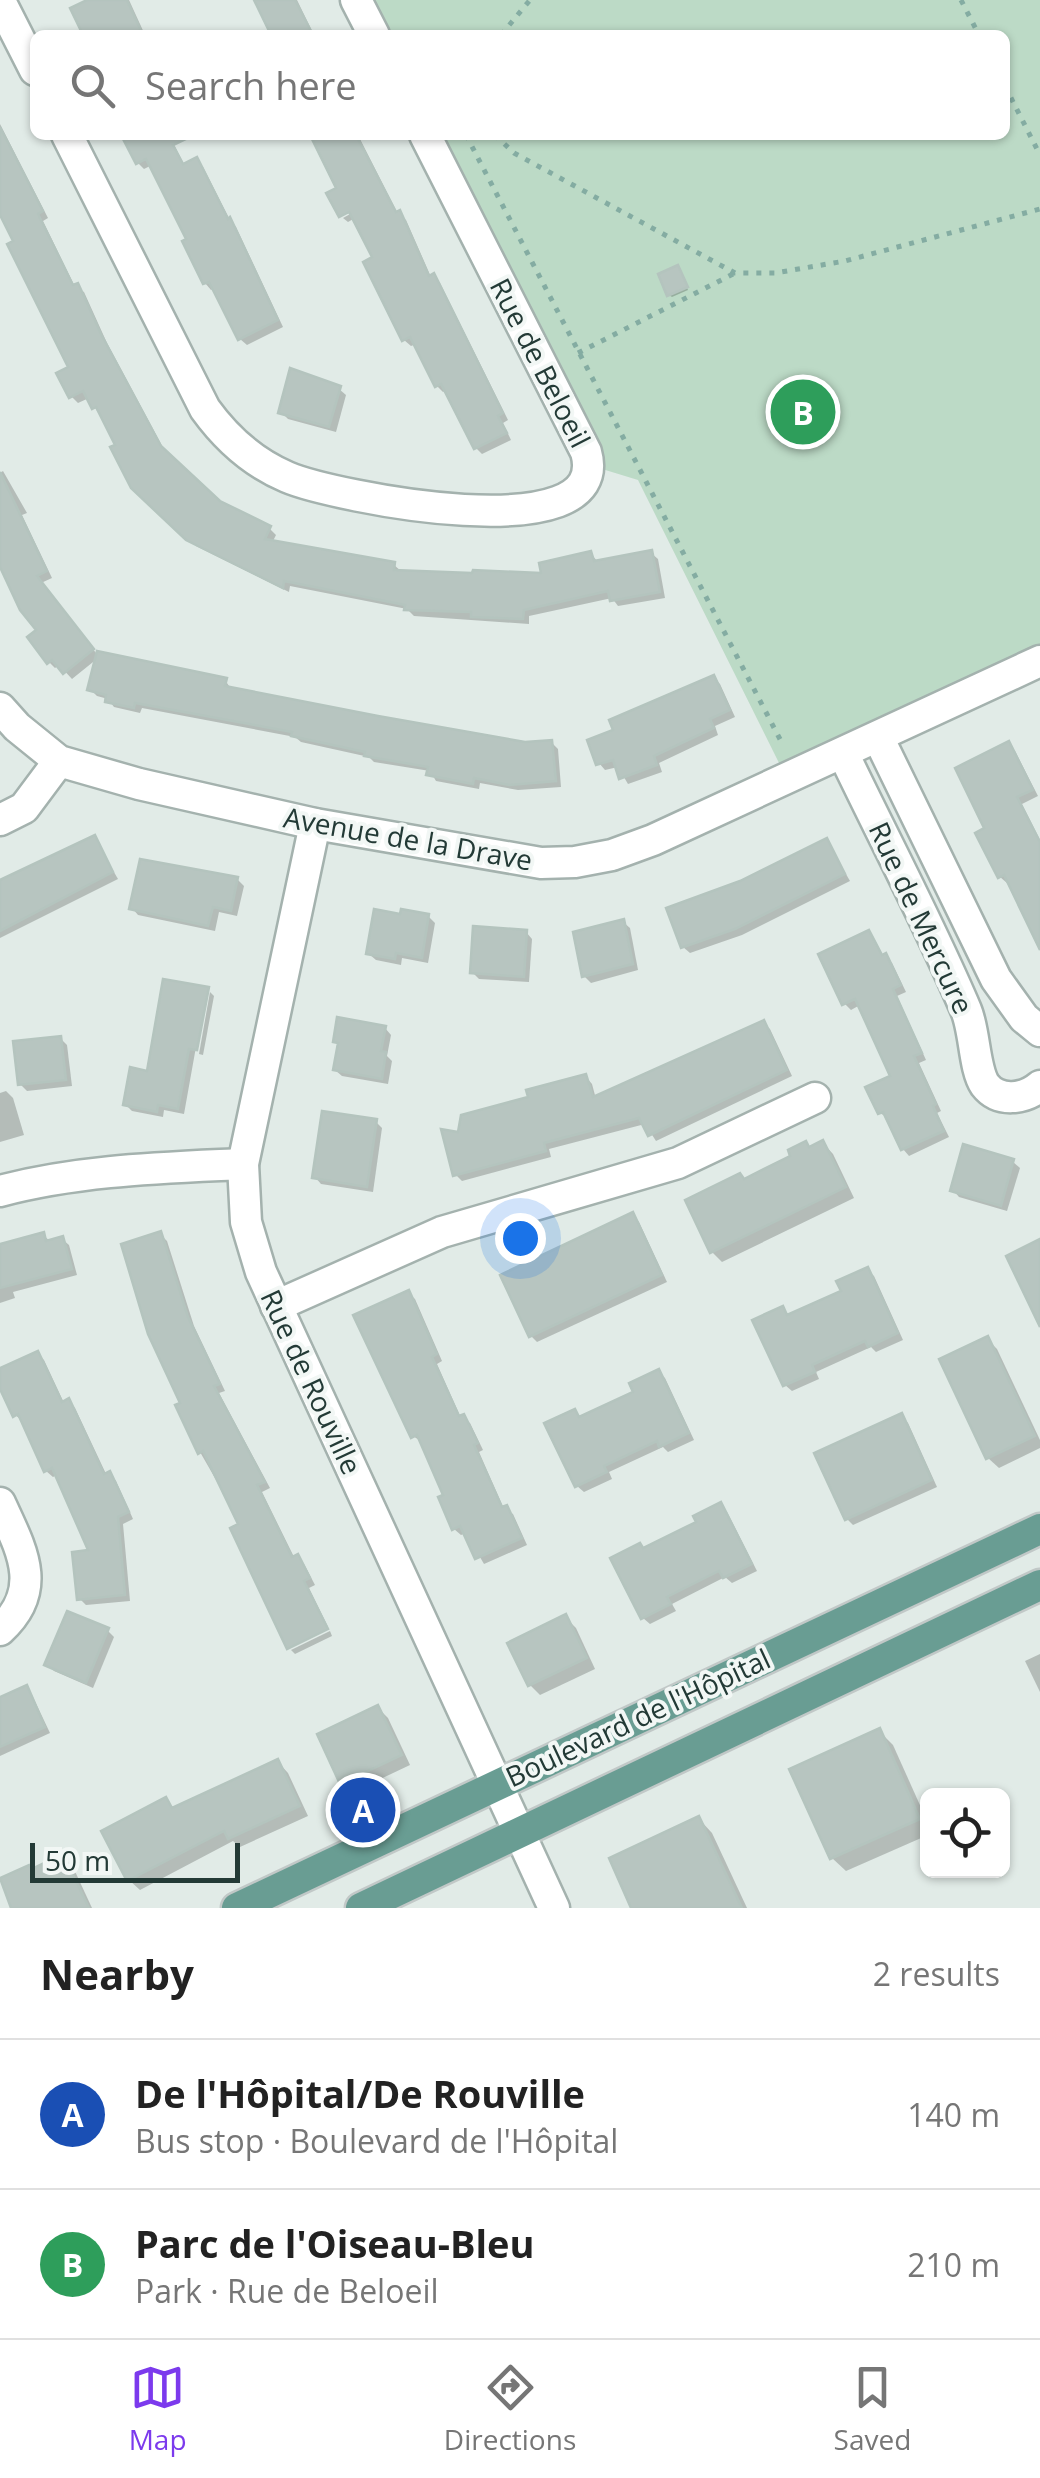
<!DOCTYPE html>
<html lang="en">
<head>
<meta charset="utf-8">
<style>
  :root { --surface:#fff; --page:#f6f6f6; --text:#222; --muted:#767676; --line:#e0e0e0; --accent:#7c3aed }
  body { margin:0; font-family:"Open Sans",sans-serif; background:var(--page); color:var(--text) }
  .controls { position:absolute; right:30px; bottom:30px; display:grid; overflow:hidden; border-radius:15px; box-shadow:0 2px 8px #0004 }
  .controls button { width:90px; height:90px; display:grid; place-items:center; padding:0; border:0; border-bottom:2px solid var(--line); background:var(--surface); color:var(--text); font:50px sans-serif }
  .scale { position:absolute; left:30px; bottom:25px; width:210px; box-sizing:border-box; padding-left:10px; border:5px solid #233a36; border-top:0; font-size:28px; line-height:35px; white-space:nowrap; color:#233a36; -webkit-text-stroke:8px #f2f7f5; paint-order:stroke }
  .you { position:absolute; left:520px; top:1238px; width:35px; height:35px; margin:-25px; border:8px solid #fff; border-radius:50%; background:#1a73e8; box-shadow:0 0 0 15px #1a73e833 }
  .badge { display:grid; place-items:center; width:65px; height:65px; border-radius:50%; background:var(--accent); color:#fff; font-size:32px; font-weight:700 }
  .pin { position:absolute; translate:-50% -50%; border:5px solid #fff; box-shadow:0 2px 10px #0006 }
  .list { margin:0; padding:0; list-style:none }
  h2 { display:flex; justify-content:space-between; align-items:center; height:130px; margin:0; padding:0 40px; font-size:42px }
  h2 small { font-size:32px; font-weight:400; color:var(--muted) }
  .list li { display:grid; grid-template-columns:65px 1fr auto; gap:30px; align-items:center; box-sizing:border-box; height:150px; padding:0 40px; border-top:2px solid var(--line) }
  .list b { display:block; font-size:38px; white-space:nowrap }
  .list p { margin:0; font-size:32px; white-space:nowrap; color:var(--muted) }
  .list em { font-size:32px; font-style:normal; color:var(--muted) }
  .icon { flex:none; width:55px; height:55px; fill:none; stroke:currentColor; stroke-width:2; stroke-linecap:round; stroke-linejoin:round }
  .map { position:relative; flex:none; width:1040px; height:1908px; overflow:hidden }
  .search { position:absolute; background:var(--surface); box-shadow:0 2px 8px #0004; left:30px; right:30px; top:30px; height:110px; display:flex; align-items:center; gap:25px; box-sizing:border-box; padding:0 35px; border-radius:15px; color:var(--muted); font-size:38px }
  .sheet { height:430px; background:var(--surface) }
  nav { display:flex; justify-content:space-around; align-items:center; box-sizing:border-box; height:140px; border-top:2px solid var(--line); background:var(--surface); font-size:28px; color:var(--muted) }
  nav a { display:grid; justify-items:center; gap:5px }
  nav .on { color:var(--accent) }
  .map>svg:first-child { display:block }
  .green { fill:#bcdac6 }
  .shadow { fill:#0003 }
  .building { fill:#b7c5c0; stroke:#b4c4be; stroke-width:2.5 }
  .lines { fill:none; stroke-linecap:round; stroke-linejoin:round }
  .minor-casing { stroke:#a4b2ae; stroke-width:35 }
  .major-casing { stroke:#c1c8c7; stroke-width:35 }
  .path { stroke:#84aca2; stroke-width:5; stroke-dasharray:5 8; stroke-linecap:butt }
  .minor { stroke:#fff; stroke-width:30 }
  .major { stroke:#699d93; stroke-width:30 }
  .labels { text-anchor:middle; stroke-width:8; stroke-linejoin:round; paint-order:stroke }
  .street-label { font-size:28px; fill:#233a36; stroke:#f2f7f5 }
</style>
</head>
<body>
<div class="map">
<svg width="1040" height="1908" viewBox="0 0 1040 1908">
  <rect width="100%" height="100%" fill="#e1ebe7"/>
  <polygon class="green" points="356,0 1040,0 1040,661 787,779 638,480 589,465 425,135 1005,135 1005,35 374,35"/>
  <g class="shadow">
    <polygon points="93,0 129,0 145,35 86,35"/>
    <polygon points="256,0 297,0 314,35 274,35"/>
    <polygon points="0,124 48,218 43,221 75,287 84,292 107,343 167,455 218,503 270,529 276,535 272,543 394,565 401,571 544,575 591,554 598,562 651,553 658,559 665,598 618,606 612,598 529,616 529,624 414,616 407,609 290,586 289,592 196,546 133,486 119,446 89,398 78,403 71,396 72,368 0,210"/>
    <polygon points="124,135 169,135 185,166 196,161 203,167 230,220 236,227 283,327 247,345 240,339 215,288 211,290 205,283 189,240 152,165 144,169 138,163"/>
    <polygon points="313,135 358,135 398,214 406,220 431,277 440,283 508,420 503,423 511,440 482,454 476,448 447,390 443,392 437,386 416,344 411,346 404,340 376,258 355,218 348,222 343,218 361,208 339,189"/>
    <polygon points="680,271 688,290 672,297 669,295"/>
    <polygon points="339,389 346,395 336,432 288,419 281,412"/>
    <polygon points="3,471 27,513 22,515 52,578 41,583 96,653 225,680 231,689 525,745 551,742 558,749 561,787 518,790 480,783 479,789 436,781 430,771 374,762 369,757 301,742 295,737 142,708 140,713 114,707 108,699 97,696 90,689 98,658 72,679 59,665 55,668 49,662 40,630 0,562 0,473"/>
    <polygon points="714,678 720,684 735,717 715,726 718,735 659,763 662,772 628,784 618,767 605,770 599,763 616,732"/>
    <polygon points="1009,744 1015,751 1038,796 1022,804 1040,840 1040,936 1010,882 1007,883 1000,877 988,829"/>
    <polygon points="94,838 118,879 0,938 0,884"/>
    <polygon points="827,841 850,881 742,935 690,953 683,947 741,884"/>
    <polygon points="237,879 244,886 237,916 219,912 215,931 138,915 132,908"/>
    <polygon points="428,916 435,923 428,963 402,958 401,965 376,960 369,954"/>
    <polygon points="623,922 630,928 638,970 591,983 584,976"/>
    <polygon points="526,932 532,939 529,982 479,979 472,972"/>
    <polygon points="869,933 884,957 892,963 906,992 897,996 926,1060 919,1063 941,1111 937,1113 949,1137 909,1156 903,1149 888,1118 880,1113 893,1077 860,1005 851,1010 844,1003"/>
    <polygon points="165,982 209,991 206,991 184,1114 164,1110 163,1117 132,1111 125,1104 132,1070 149,1074"/>
    <polygon points="210,992 214,996 203,1055 199,1054"/>
    <polygon points="763,1023 770,1029 792,1076 656,1141 645,1124 549,1149 551,1157 462,1181 456,1175 460,1135 531,1099 586,1077 592,1084 596,1099"/>
    <polygon points="385,1028 391,1035 387,1056 392,1061 388,1084 342,1076 335,1070 340,1046 335,1041"/>
    <polygon points="60,1038 67,1045 72,1086 27,1091 20,1084"/>
    <polygon points="6,1091 13,1098 24,1135 0,1142 0,1093"/>
    <polygon points="376,1122 382,1128 373,1192 321,1184 315,1177"/>
    <polygon points="823,1143 833,1154 854,1198 722,1262 712,1252 745,1181 794,1157 806,1144 811,1149"/>
    <polygon points="1013,1162 1020,1168 1007,1211 959,1197 953,1190"/>
    <polygon points="633,1215 639,1222 667,1282 537,1342 531,1336"/>
    <polygon points="160,1234 167,1241 194,1326 225,1391 219,1393 270,1488 262,1492 295,1559 298,1557 304,1564 315,1585 309,1588 328,1627 288,1646 242,1525 200,1452 184,1404"/>
    <polygon points="43,1235 51,1242 62,1239 69,1245 77,1275 13,1292 15,1298 0,1303 0,1257"/>
    <polygon points="867,1270 874,1276 903,1340 876,1352 871,1347 816,1372 819,1379 792,1391 785,1385 783,1309 790,1317 844,1292"/>
    <polygon points="408,1293 415,1299 442,1361 437,1364 461,1418 470,1423 483,1450 479,1452 504,1509 513,1514 527,1545 484,1564 466,1533 461,1535 454,1529 446,1496 422,1442 413,1436"/>
    <polygon points="987,1339 997,1349 1040,1440 1040,1448 999,1468 988,1458"/>
    <polygon points="37,1354 44,1360 64,1403 69,1401 75,1408 107,1476 110,1474 116,1481 133,1519 123,1524 130,1601 86,1605 79,1598 92,1553 57,1475 53,1477 46,1471 23,1421 15,1415 0,1383 0,1371"/>
    <polygon points="658,1372 665,1378 694,1440 668,1452 663,1447 609,1472 612,1479 584,1492 577,1486 575,1412 582,1419 637,1393"/>
    <polygon points="902,1416 908,1423 937,1487 853,1525 847,1519"/>
    <polygon points="721,1505 727,1512 757,1571 732,1583 725,1577 672,1604 676,1611 650,1624 643,1618 613,1559 644,1550 699,1523"/>
    <polygon points="565,1617 576,1628 595,1669 540,1695 530,1685"/>
    <polygon points="108,1631 114,1637 93,1688 54,1671 47,1664"/>
    <polygon points="330,1631 332,1636 295,1654 291,1650"/>
    <polygon points="1040,1654 1040,1692 1025,1661"/>
    <polygon points="26,1688 32,1695 50,1733 0,1756 0,1700"/>
    <polygon points="378,1708 388,1718 410,1765 353,1792 342,1782"/>
    <polygon points="879,1731 893,1745 928,1823 928,1835 846,1871 832,1858"/>
    <polygon points="278,1762 288,1773 308,1816 240,1847 233,1841 140,1890 129,1880 104,1832 165,1800 175,1809"/>
    <polygon points="699,1819 712,1833 747,1908 634,1908"/>
    <polygon points="63,1857 73,1867 92,1908 14,1908 33,1872"/>
  </g>
  <g class="building">
    <polygon points="87,0 127,0 143,35 83,35 70,8"/>
    <polygon points="254,0 295,0 313,35 271,35"/>
    <polygon points="0,127 43,211 38,214 73,285 78,283 101,334 161,446 220,501 271,526 265,539 395,562 394,570 472,573 473,570 541,573 539,563 591,551 594,561 652,550 660,592 610,601 608,591 524,610 523,619 471,617 471,612 404,610 405,605 284,581 283,588 186,540 131,488 110,447 115,445 96,407 92,409 83,391 69,398 56,373 68,367 7,244 13,241 0,215"/>
    <polygon points="121,135 194,135 173,145 183,164 197,157 228,219 230,217 278,320 238,340 209,282 203,284 182,241 186,239 146,159 136,164"/>
    <polygon points="310,135 356,135 396,212 400,210 429,276 434,273 503,413 498,416 507,433 474,449 441,384 435,387 410,337 402,341 363,262 372,257 349,212 339,217 326,193 336,188"/>
    <polygon points="678,265 688,287 667,296 658,274"/>
    <polygon points="290,368 341,386 329,427 278,413"/>
    <polygon points="0,472 47,571 37,576 94,649 63,674 52,660 47,664 27,637 36,630 20,610 0,567"/>
    <polygon points="97,651 227,678 225,686 378,716 525,742 552,740 556,781 509,785 474,778 473,784 426,775 428,767 364,756 365,752 291,736 292,732 135,703 134,708 105,702 106,695 87,690"/>
    <polygon points="714,675 730,710 710,719 714,728 654,756 657,765 619,779 613,760 596,765 587,740 613,730 609,720"/>
    <polygon points="1009,741 1033,790 1017,797 1040,842 1040,950 1004,875 998,878 975,833 984,828 955,768"/>
    <polygon points="95,835 113,872 0,931 0,880"/>
    <polygon points="827,838 845,874 735,929 681,948 666,908 740,881"/>
    <polygon points="140,859 238,877 231,911 213,907 208,926 129,909"/>
    <polygon points="374,909 400,914 401,909 429,914 422,958 396,953 395,959 366,954"/>
    <polygon points="624,919 633,964 582,977 573,932"/>
    <polygon points="473,926 527,930 524,977 470,973"/>
    <polygon points="869,930 882,955 886,953 901,985 893,989 922,1053 914,1056 936,1104 933,1106 944,1131 901,1150 883,1112 878,1114 865,1087 890,1076 855,999 842,1005 818,954"/>
    <polygon points="163,979 209,987 197,1050 189,1049 178,1109 158,1105 157,1112 123,1105 130,1067 147,1071"/>
    <polygon points="337,1017 386,1026 381,1051 386,1052 382,1079 333,1070 338,1043 333,1042"/>
    <polygon points="764,1020 787,1070 648,1136 639,1118 544,1143 546,1151 453,1176 441,1129 458,1132 461,1115 528,1097 526,1090 586,1074 593,1097"/>
    <polygon points="61,1036 66,1080 18,1085 13,1041"/>
    <polygon points="322,1111 377,1119 367,1187 312,1178"/>
    <polygon points="823,1140 846,1187 710,1253 685,1200 740,1173 744,1179 790,1156 788,1150 806,1141 809,1147"/>
    <polygon points="963,1144 1014,1159 1001,1206 950,1191"/>
    <polygon points="633,1212 662,1275 529,1337 500,1275"/>
    <polygon points="161,1231 188,1317 220,1384 214,1386 265,1482 257,1485 292,1557 298,1554 310,1578 304,1581 328,1629 287,1649 230,1528 238,1524 203,1451 198,1454 175,1405 180,1403 148,1334 121,1244"/>
    <polygon points="44,1232 46,1241 63,1236 72,1269 0,1288 0,1244"/>
    <polygon points="1040,1239 1040,1327 1006,1256"/>
    <polygon points="868,1267 898,1333 868,1347 865,1341 812,1365 815,1372 783,1386 752,1320 783,1306 787,1315 841,1291 836,1281"/>
    <polygon points="409,1290 437,1354 432,1357 459,1416 464,1414 478,1443 474,1445 502,1507 507,1505 522,1538 475,1559 460,1526 452,1530 438,1497 443,1495 417,1435 411,1438 353,1315"/>
    <polygon points="988,1336 1035,1436 986,1459 939,1359"/>
    <polygon points="38,1351 62,1402 69,1398 104,1474 110,1471 129,1512 118,1517 125,1595 77,1600 72,1552 88,1550 52,1468 44,1472 18,1414 13,1417 0,1389 0,1368"/>
    <polygon points="659,1369 689,1433 659,1447 657,1441 604,1466 607,1472 575,1487 544,1423 575,1409 579,1417 633,1392 629,1383"/>
    <polygon points="902,1413 932,1480 845,1520 814,1453"/>
    <polygon points="721,1502 752,1564 723,1578 719,1571 667,1597 671,1604 641,1619 610,1558 640,1543 643,1548 696,1522 693,1516"/>
    <polygon points="67,1611 109,1628 86,1683 44,1665"/>
    <polygon points="566,1614 587,1658 528,1686 507,1643"/>
    <polygon points="27,1685 45,1727 0,1747 0,1697"/>
    <polygon points="378,1705 402,1755 340,1784 317,1734"/>
    <polygon points="880,1728 920,1819 830,1859 789,1769"/>
    <polygon points="278,1759 300,1806 228,1839 224,1831 127,1881 101,1831 166,1797 172,1808"/>
    <polygon points="699,1816 742,1908 631,1908 609,1858"/>
    <polygon points="63,1854 89,1908 11,1908 0,1878 29,1865 32,1869"/>
  </g>
  <g class="lines">
    <g class="minor-casing">
      <g id="minor">
        <polyline points="356,0 374,35"/>
        <polyline points="0,1 35,70"/>
        <path d="M67,135L205,409C226,438 254,463 287,477C331,496 615,554 586,452L425,135"/>
        <polyline points="0,708 17,727 59,761 139,784 315,824 541,863 575,862 612,855 653,840 1040,661"/>
        <polyline points="878,737 996,979 1024,1018 1040,1031"/>
        <path d="M843,753C884,839 929,923 966,1010C975,1031 974,1069 985,1085C999,1103 1025,1099 1040,1086"/>
        <polyline points="0,820 24,808 59,761"/>
        <polyline points="315,824 243,1164 246,1222 261,1272 554,1908"/>
        <path d="M0,1191C80,1170 161,1168 243,1164"/>
        <polyline points="276,1306 442,1232 678,1163 815,1098"/>
        <path d="M0,1503C21,1549 45,1589 0,1630"/>
      </g>
    </g>
    <g class="major-casing">
      <g id="major">
        <polyline points="237,1908 1040,1529"/>
        <polyline points="361,1908 1040,1585"/>
      </g>
    </g>
    <g class="path">
      <polyline points="961,0 979,35"/>
      <polyline points="501,35 530,0"/>
      <polyline points="1005,86 1040,155"/>
      <polyline points="466,135 783,745"/>
      <polyline points="495,135 514,153 735,273 775,273 845,261 1040,209"/>
      <polyline points="578,353 735,273"/>
    </g>
    <use href="#minor" class="minor"/>
    <use href="#major" class="major"/>
  </g>
  <g class="labels">
    <g class="street-label">
      <text transform="translate(540 363) rotate(63)" y="10">Rue de Beloeil</text>
      <text transform="translate(408 839) rotate(10)" y="10">Avenue de la Drave</text>
      <text transform="translate(921 918) rotate(65)" y="10">Rue de Mercure</text>
      <text transform="translate(311 1382) rotate(65)" y="10">Rue de Rouville</text>
      <text transform="translate(638 1718) rotate(-25)" y="10">Boulevard de l'Hôpital</text>
    </g>
  </g>
</svg>
<div class="controls">
<button><svg class="icon" aria-label="locate" viewBox="0 0 24 24"><circle cx="12" cy="12" r="6"/><path d="M12 2v4M12 18v4M2 12h4M18 12h4"/></svg></button>
</div>
<div class="scale">50 m</div>
<div class="you"></div>
<div class="pin badge" style="left:363px;top:1810px;background:#1a4fb4">A</div>
<div class="pin badge" style="left:803px;top:412px;background:#2e9e5b">B</div>
<div class="search"><svg class="icon" aria-label="search" viewBox="0 0 24 24"><circle cx="10" cy="10" r="6"/><path d="M15 15l6 6"/></svg>Search here</div>
</div>
<section class="sheet">
<h2>Nearby<small>2 results</small></h2>
<ul class="list">
<li><span class="badge" style="background:#1a4fb4">A</span><div><b>De l'Hôpital/De Rouville</b><p>Bus stop · Boulevard de l'Hôpital</p></div><em>140 m</em></li>
<li><span class="badge" style="background:#2e9e5b">B</span><div><b>Parc de l'Oiseau-Bleu</b><p>Park · Rue de Beloeil</p></div><em>210 m</em></li>
</ul>
</section>
<nav>
<a class="on"><svg class="icon" aria-label="map" viewBox="0 0 24 24"><path d="M3 6l6-2 6 2 6-2v14l-6 2-6-2-6 2zM9 4v14M15 6v14"/></svg>Map</a>
<a><svg class="icon" aria-label="directions" viewBox="0 0 24 24"><path d="M12 3l9 9-9 9-9-9zM9 14v-3h6M13 9l2 2-2 2"/></svg>Directions</a>
<a><svg class="icon" aria-label="saved" viewBox="0 0 24 24"><path d="M7 4h10v16l-5-4-5 4z"/></svg>Saved</a>
</nav>
</body>
</html>
